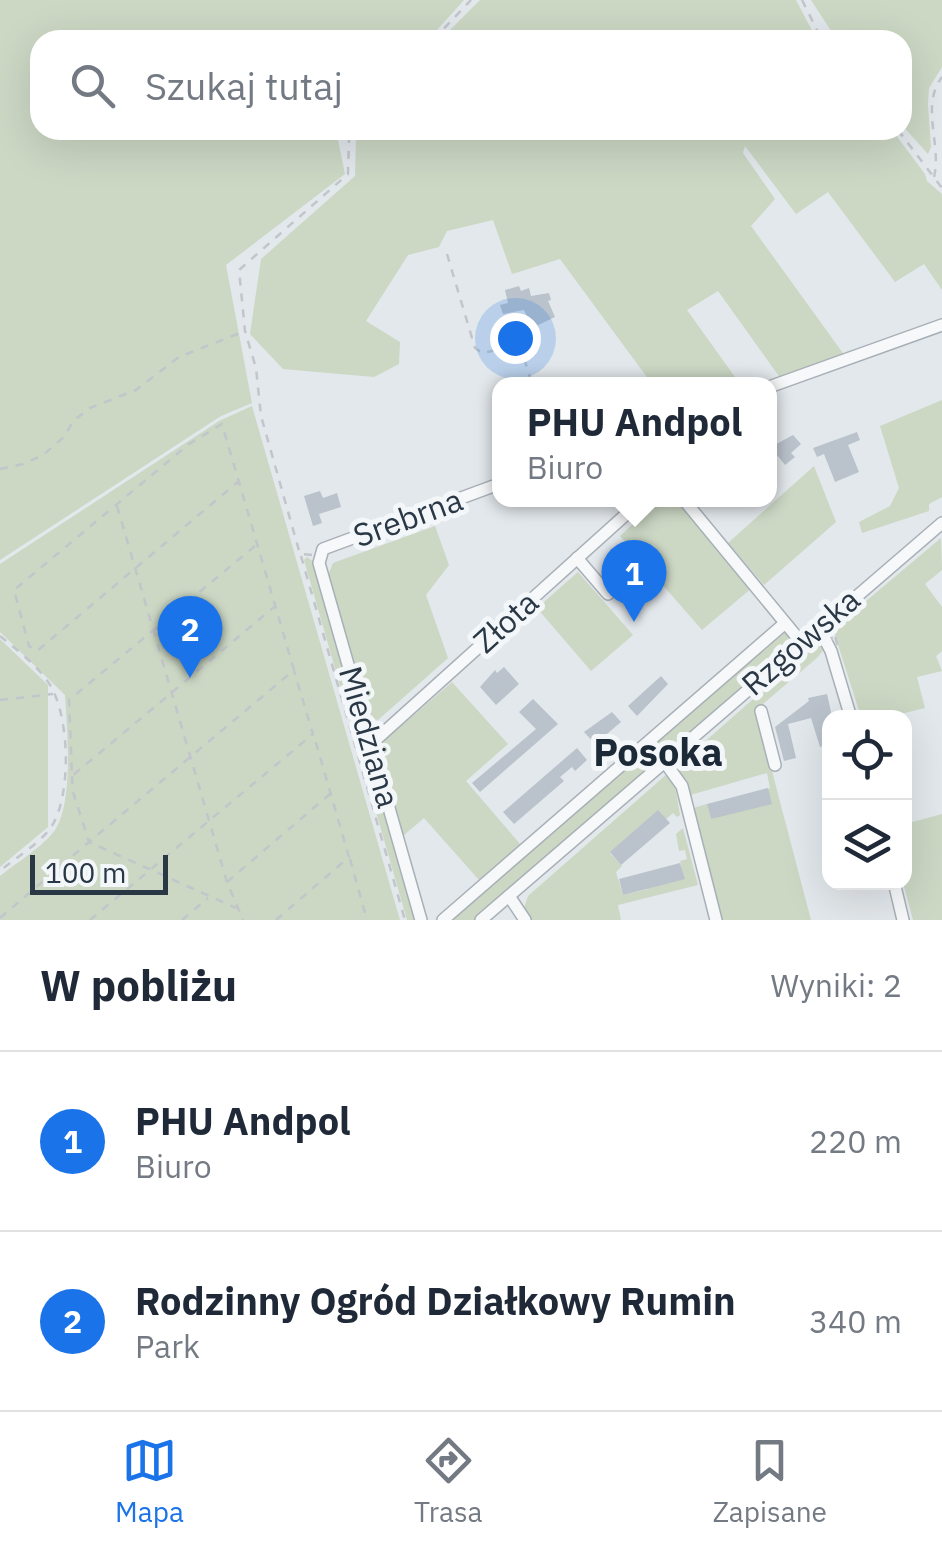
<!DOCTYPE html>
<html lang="pl">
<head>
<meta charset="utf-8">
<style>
  :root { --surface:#fff; --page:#f2f2f3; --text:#1f2937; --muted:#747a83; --line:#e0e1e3; --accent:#1a73e8 }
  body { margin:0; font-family:"IBM Plex Sans",sans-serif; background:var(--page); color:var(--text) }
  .controls { position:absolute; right:30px; bottom:30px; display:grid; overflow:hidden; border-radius:20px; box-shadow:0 10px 40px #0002 }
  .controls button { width:90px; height:90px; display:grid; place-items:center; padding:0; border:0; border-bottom:2px solid var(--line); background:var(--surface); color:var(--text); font:50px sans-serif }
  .scale { position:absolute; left:30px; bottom:25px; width:138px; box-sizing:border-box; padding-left:10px; border:5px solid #2a3846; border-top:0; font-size:28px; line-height:35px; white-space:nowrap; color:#2a3846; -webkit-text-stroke:8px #f3f7f9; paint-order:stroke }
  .you { position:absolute; left:515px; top:338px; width:35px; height:35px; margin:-25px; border:8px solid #fff; border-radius:50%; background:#1a73e8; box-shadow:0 0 0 15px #1a73e833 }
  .badge { display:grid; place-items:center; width:65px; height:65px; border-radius:50%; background:var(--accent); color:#fff; font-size:32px; font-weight:700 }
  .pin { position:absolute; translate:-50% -82px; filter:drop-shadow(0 2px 5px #0008) }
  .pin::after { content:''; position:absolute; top:52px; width:35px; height:30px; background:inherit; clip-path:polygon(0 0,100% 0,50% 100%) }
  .popup { position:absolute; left:492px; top:377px; width:285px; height:130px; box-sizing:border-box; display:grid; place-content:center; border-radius:20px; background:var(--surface); filter:drop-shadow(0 2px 8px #0005); font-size:32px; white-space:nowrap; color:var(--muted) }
  .popup b { font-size:38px; color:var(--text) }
  .popup::after { content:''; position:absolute; left:50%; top:100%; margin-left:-20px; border:20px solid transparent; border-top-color:var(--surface) }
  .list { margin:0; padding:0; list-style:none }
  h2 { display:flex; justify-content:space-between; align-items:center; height:130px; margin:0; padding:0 40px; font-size:42px }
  h2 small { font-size:32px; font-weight:400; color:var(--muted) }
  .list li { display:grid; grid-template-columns:65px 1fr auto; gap:30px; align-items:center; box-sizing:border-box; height:180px; padding:0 40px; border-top:2px solid var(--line) }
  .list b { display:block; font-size:38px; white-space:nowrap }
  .list p { margin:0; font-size:32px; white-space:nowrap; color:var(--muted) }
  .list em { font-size:32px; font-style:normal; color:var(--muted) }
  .icon { flex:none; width:55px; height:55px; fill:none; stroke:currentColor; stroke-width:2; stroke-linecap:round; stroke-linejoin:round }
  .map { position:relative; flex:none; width:942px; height:920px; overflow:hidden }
  .search { position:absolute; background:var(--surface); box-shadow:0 10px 40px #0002; left:30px; right:30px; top:30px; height:110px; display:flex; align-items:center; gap:25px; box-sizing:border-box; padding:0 35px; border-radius:30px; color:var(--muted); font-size:38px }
  .sheet { height:490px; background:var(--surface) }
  nav { display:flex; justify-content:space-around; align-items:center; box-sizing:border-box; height:140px; border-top:2px solid var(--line); background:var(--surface); font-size:28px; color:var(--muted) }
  nav a { display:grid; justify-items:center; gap:5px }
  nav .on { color:var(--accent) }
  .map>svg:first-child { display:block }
  .green { fill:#ccd7c4 }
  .building { fill:#bac2cb }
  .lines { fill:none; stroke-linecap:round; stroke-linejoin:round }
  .minor-casing { stroke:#a8b0b7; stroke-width:14 }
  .path { stroke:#c2c6cb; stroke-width:2.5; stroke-dasharray:8 8; stroke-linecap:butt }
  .minor { stroke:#f7f8fa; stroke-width:11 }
  .labels { text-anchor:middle; stroke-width:10; stroke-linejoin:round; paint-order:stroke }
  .street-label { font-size:32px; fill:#2a3846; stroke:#f3f7f9 }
  .quarter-label { font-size:38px; font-weight:bold; fill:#1c2937; stroke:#f3f7f9 }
</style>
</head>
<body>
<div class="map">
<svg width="942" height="920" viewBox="0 0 942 920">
  <rect width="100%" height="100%" fill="#e3e8ec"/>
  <g class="green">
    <polygon points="0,0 464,0 428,40 40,40 40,130 342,130 337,135 345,174 226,265 252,403 221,416 0,560"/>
    <polygon points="480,0 796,0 817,40 440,40"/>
    <polygon points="811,0 942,0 942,67 929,88 928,104 931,147 928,154 902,125 902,40 837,40"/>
    <polygon points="360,130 892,130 925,174 927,181 942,194 942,290 924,264 895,282 828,192 796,214 745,146 743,153 775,199 751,226 845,356 781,379 718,291 687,310 740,384 652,384 560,259 512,274 493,220 447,231 439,247 408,255 366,321 400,342 399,364 374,377 283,369 250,334 261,259 355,176 356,136"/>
    <polygon points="942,400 942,497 929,504 929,511 862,533 859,522 890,506 899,488 880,426"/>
    <path d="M252,406L400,920H0V876C15,864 45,845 55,830C74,801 67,729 65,695L0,632V564L219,421Z"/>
    <polygon points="814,466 836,522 764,585 728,543"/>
    <polygon points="655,500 669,500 678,504 753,587 702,630 620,536 646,512 643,507"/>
    <polygon points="435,526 449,565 426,595 448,658 378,720 367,717 327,578 333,563"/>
    <polygon points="941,538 942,570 925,584 942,607 942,651 936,656 942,671 917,677 925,708 889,717 861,717 834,632 840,623"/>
    <polygon points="307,557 315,563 418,920 407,920 304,560"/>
    <polygon points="578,572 633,635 591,671 537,608"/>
    <polygon points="785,631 790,640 784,652 475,920 448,920 776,633"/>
    <polygon points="0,639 48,685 48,827 0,867"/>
    <polygon points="819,641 824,649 818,657 756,710 811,920 721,920 693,808 707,804 711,819 770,788 767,773 687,796 676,767"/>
    <polygon points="452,682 508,744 466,781 520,844 479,880 424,818 403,836 380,757 384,741"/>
    <polygon points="667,774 674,780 680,815 677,817 673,813 666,819 658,811 610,853 622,866 616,872 623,895 648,889 646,877 684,879 680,861 687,859 685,850 679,851 676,834 683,828 698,885 618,905 621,920 530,920 524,908 528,896"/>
    <polygon points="942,814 942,920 913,920 903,883 905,824"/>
  </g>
  <g class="building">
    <polygon points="519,286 521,291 529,288 531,296 549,293 551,300 548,301 555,317 532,328 524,310 503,314 500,305 508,303 505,290"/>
    <polygon points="857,432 860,440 848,445 859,472 835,482 824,454 817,457 813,448"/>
    <polygon points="793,435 801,444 791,453 795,457 785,465 778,456 769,464 769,448"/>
    <polygon points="320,491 323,498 337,493 341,507 319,514 322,523 313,526 304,496"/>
    <polygon points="504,667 519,684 496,705 480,687 495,670 497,673"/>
    <polygon points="661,676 668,684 637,716 628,706"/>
    <polygon points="827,694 831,712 830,744 820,747 811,718 788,724 796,758 784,761 775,727 809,701 808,698"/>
    <polygon points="533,699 558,724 480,792 472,783 536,729 519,712"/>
    <polygon points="612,712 621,722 595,744 584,732"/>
    <polygon points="577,748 587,760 575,771 572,767 560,777 564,781 514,824 503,812"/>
    <polygon points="768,788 772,804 711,819 707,804"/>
    <polygon points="658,810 670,823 621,865 610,852"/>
    <polygon points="680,863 685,879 623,895 619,879"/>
  </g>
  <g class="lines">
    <g class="minor-casing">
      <g id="minor">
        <polyline points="769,387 942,325"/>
        <polyline points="684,500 801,642"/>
        <polyline points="577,558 608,594"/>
        <polyline points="819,628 831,651 851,718"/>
        <polyline points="761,711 775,765"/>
        <polyline points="371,744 642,500"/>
        <polyline points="664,761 682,786 716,920"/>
        <polyline points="894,882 903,920"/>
        <polyline points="509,896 525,920"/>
        <polyline points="421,920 319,563 323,549 499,484"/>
        <polyline points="443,920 784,624"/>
        <polyline points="481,920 942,523"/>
      </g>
    </g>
    <g class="path">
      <polyline points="802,0 822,40"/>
      <polyline points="433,40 471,0"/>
      <polyline points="898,130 942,188"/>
      <path d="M934,177C942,145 920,106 942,77"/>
      <polyline points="447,254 475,348 482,353 520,345 532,384"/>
      <polyline points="0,469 23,464 43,455 65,436 73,421 90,408 136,390 179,357 245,331"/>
      <polyline points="117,506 227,882 243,920"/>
      <polyline points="255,546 69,700 72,776 274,607"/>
      <polyline points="312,555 300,554 261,416 256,368 245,331 239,270 348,174 349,138 354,130"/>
      <polyline points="301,556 405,920"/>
      <polygon points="840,623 834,632 837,644 833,645 830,631"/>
      <path d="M0,636C16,649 34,663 46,679C70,709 72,791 53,824C43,842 16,857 0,871"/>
      <polyline points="0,700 53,694"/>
      <polyline points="72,776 73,792 89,842 294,670 222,424 189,444 14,590 29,646 37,651 239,481"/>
      <polyline points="350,859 367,920"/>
      <polyline points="227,882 330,794"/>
      <polyline points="0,918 89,842 236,908"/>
      <polyline points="90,920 313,734 294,671"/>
      <polyline points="182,920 208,898"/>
      <polyline points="276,920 349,857 314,736"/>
    </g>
    <use href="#minor" class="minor"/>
  </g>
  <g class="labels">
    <g class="street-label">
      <text transform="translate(408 518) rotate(-20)" y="11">Srebrna</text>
      <text transform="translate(506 622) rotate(-42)" y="11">Złota</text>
      <text transform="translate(801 642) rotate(-41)" y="11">Rzgowska</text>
      <text transform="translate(369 737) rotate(74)" y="11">Miedziana</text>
    </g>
    <g class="quarter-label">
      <text x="658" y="766">Posoka</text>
    </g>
  </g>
</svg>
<div class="controls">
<button><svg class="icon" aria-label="locate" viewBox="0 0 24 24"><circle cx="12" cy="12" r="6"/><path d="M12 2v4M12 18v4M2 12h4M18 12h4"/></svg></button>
<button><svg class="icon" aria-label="layers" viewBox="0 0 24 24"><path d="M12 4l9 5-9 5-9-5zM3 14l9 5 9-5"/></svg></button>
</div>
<div class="scale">100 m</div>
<div class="you"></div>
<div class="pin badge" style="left:634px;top:622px">1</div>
<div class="popup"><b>PHU Andpol</b>Biuro</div>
<div class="pin badge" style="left:190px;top:678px">2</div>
<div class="search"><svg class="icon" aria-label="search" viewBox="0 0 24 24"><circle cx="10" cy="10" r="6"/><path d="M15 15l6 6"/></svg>Szukaj tutaj</div>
</div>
<section class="sheet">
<h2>W pobliżu<small>Wyniki: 2</small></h2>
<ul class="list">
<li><span class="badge">1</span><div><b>PHU Andpol</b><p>Biuro</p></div><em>220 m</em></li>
<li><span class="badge">2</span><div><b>Rodzinny Ogród Działkowy Rumin</b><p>Park</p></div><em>340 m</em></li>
</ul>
</section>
<nav>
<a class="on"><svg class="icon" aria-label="map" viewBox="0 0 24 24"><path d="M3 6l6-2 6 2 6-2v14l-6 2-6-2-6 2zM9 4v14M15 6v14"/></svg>Mapa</a>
<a><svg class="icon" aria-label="directions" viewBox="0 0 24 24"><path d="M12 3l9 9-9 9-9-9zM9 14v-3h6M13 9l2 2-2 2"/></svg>Trasa</a>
<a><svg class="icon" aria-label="saved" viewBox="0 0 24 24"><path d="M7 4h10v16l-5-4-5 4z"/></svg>Zapisane</a>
</nav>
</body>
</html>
